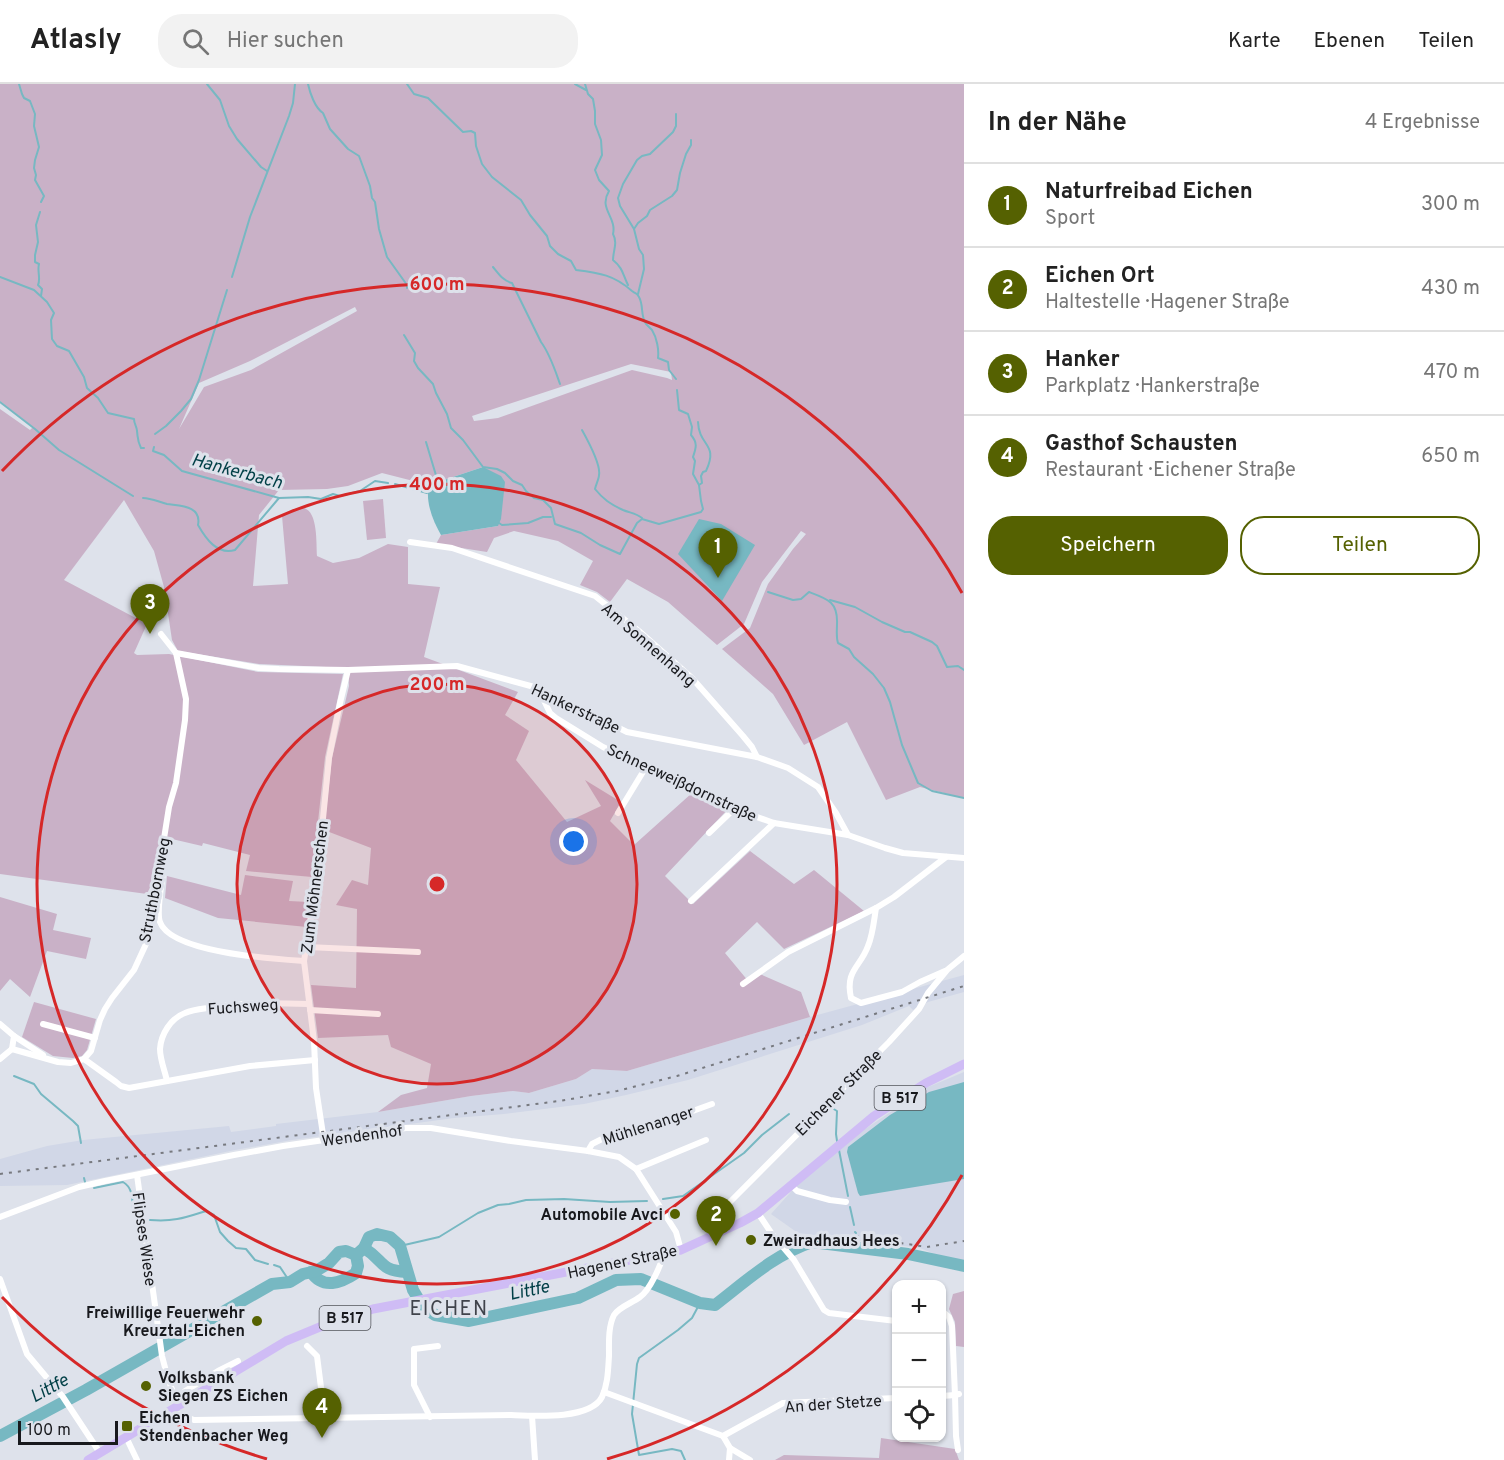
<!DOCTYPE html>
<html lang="de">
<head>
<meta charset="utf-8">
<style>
  :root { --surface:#fff; --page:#f2f2f2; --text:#222; --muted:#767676; --line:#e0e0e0; --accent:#556101 }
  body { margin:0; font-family:Overpass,sans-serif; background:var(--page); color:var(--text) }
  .controls { position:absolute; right:18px; bottom:18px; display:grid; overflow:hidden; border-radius:12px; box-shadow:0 2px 4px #0004 }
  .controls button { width:54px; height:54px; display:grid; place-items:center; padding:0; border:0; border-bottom:2px solid var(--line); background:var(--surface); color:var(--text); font:30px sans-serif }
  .scale { position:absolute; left:18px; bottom:15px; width:100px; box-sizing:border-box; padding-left:6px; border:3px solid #18191d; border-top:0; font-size:16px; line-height:21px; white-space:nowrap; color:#18191d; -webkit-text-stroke:4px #dee2eb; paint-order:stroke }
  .you { position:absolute; left:574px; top:758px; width:21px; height:21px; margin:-15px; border:4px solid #fff; border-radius:50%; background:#1a73e8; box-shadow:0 0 0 9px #1a73e833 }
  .badge { display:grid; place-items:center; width:39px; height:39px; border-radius:50%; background:var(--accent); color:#fff; font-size:20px; font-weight:700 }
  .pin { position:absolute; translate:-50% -50px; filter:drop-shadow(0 2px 3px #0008) }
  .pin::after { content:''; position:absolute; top:32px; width:21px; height:18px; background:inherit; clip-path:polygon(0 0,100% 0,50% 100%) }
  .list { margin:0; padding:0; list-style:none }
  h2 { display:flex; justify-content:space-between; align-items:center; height:78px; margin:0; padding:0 24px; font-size:26px }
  h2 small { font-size:20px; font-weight:400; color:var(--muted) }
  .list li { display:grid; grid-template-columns:39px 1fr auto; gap:18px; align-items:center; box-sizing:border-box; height:84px; padding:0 24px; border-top:2px solid var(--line) }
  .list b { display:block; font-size:22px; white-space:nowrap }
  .list p { margin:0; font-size:20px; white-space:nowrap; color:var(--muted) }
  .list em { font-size:20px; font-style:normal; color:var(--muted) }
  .actions { display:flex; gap:12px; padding:18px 24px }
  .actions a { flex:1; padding:14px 0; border:2px solid var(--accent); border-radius:24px; text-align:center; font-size:21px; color:var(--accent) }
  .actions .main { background:var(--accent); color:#fff }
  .icon { flex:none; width:33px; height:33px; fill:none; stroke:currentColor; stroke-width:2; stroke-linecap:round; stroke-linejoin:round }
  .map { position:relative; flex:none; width:964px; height:1376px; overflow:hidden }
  header { display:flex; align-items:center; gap:36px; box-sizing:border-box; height:84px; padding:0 30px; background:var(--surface); border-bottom:2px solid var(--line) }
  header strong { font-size:28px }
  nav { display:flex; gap:33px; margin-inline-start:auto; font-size:21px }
  .search { width:420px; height:54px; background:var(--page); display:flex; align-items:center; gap:15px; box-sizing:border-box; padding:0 21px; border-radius:24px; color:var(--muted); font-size:22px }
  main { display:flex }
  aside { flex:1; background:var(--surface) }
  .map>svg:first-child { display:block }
  .built { fill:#d1d7e7 }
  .green { fill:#c9b1c7; fill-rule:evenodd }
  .water { fill:#77b8c2 }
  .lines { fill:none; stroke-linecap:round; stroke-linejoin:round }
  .stream { stroke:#77b8c2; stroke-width:2 }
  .river { stroke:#77b8c2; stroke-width:12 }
  .minor { stroke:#fff; stroke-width:6 }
  .primary { stroke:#cfbcf5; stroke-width:9 }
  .rail { stroke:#77797f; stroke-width:2; stroke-dasharray:3 6; stroke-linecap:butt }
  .ring { fill:none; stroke:#d62828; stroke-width:3 }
  .poi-dot { fill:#556101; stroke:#dee2eb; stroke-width:2 }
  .labels { text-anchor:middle; stroke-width:6; stroke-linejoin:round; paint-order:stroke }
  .shield { fill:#dee2eb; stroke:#53555b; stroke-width:1.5 }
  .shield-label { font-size:15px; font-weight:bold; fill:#18191d }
  .street-label { font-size:16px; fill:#18191d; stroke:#dee2eb }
  .poi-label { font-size:16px; font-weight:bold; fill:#18191d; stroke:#dee2eb; text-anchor:start }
  .water-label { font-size:18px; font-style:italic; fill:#003f46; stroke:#dee2eb }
  .quarter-label { font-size:20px; letter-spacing:1.5px; fill:#40434b; stroke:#dee2eb }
  .centre { fill:#d62828; stroke:#dee2eb; stroke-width:3 }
  .ring-label { font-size:18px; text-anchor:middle; font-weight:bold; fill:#d62828; stroke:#dee2eb; stroke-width:6; stroke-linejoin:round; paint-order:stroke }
</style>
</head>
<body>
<header>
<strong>Atlasly</strong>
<div class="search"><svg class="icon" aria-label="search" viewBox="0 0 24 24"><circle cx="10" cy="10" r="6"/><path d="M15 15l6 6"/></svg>Hier suchen</div>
<nav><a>Karte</a><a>Ebenen</a><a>Teilen</a></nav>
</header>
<main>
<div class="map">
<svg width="964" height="1376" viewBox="0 0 964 1376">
  <rect width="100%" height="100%" fill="#dee2eb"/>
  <g class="built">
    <polygon points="964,891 964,908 928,918 913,926 909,922 862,941 688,996 626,1011 584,1020 504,1030 454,1034 292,1056 235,1066 67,1101 0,1102 0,1075 47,1062 83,1056 229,1042 231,1048 276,1042 276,1040 378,1028 471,1012 513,1007 529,1009 576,995 592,985 627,987 810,933"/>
    <polygon points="964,988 964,1182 920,1164 798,1149 771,1130 798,1100 852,1054 926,1004"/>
  </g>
  <g class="green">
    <path d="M0,0H964V714L920,703L886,716L847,638L804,661L773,610L722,565L750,544L768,500L793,465L806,450L801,447L762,498L744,540L717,561L668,518L627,495L610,518L597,508L580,501L593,477L558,457L514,447L494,454L487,468L436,460L441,451L498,442L483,383L429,401L382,389L348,402L327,405L279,406L259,431L253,502L288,500L282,432C286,430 290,426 295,425C319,416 316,458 317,472L333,479L359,474L388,460L408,463V500L440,503L424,573L518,608L505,631L529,647L516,676L567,738L601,722L585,696L621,718L610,737L634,761L692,709L728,725L665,792L693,820L750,767L794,800L814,786L864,827L784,865L757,838L725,869L749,898L760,890L801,908L810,933L627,987L592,985L576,995L529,1009L513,1007L471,1012L378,1028L401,1011L427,1004L431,980L391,963L388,951L318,954L311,901L356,904L357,825L336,821L352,796L368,801L371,764L324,746L332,674L349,602L348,584L259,580L178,567L172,556L164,503L154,467L124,416L64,496L147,540L134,569L137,571L169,570L258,588L343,590L325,673L312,793L246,787L250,771L203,759L202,762L172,755L147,810L0,790V325L30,346L33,343L0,317ZM355,223L357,227L251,286L204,303L179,345L199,299L250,277ZM631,280L671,288L672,296L667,294L632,286L498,334L474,337L472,332Z"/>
    <polygon points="383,415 386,454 367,456 363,417"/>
    <polygon points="245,791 293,797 289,817 309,818 307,843 218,834 165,814 167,792 241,811"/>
    <polygon points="0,813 57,830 53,846 91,854 86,875 47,867 30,913 10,895 0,907"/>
    <polygon points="34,918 96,935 87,966 82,972 73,974 53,972 22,953"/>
    <polygon points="964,1207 964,1263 956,1262 955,1238 949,1225 953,1210"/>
    <polygon points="881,1354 955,1365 959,1376 775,1376 784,1371 879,1374"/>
  </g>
  <g class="water">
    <path d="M483,383L501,392L505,398L501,435L498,442L441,451C433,437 425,418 429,401Z"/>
    <polygon points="699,435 721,440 755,461 722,517 678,470"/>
    <polygon points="964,998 964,1095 860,1112 858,1109 847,1068 848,1063 890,1031 929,1008"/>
  </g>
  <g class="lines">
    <g class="stream">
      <polyline points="19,0 22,10 24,14 30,17 35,30 34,42 39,63 35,76 34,84 36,91 35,96 44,112 41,118"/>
      <polyline points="207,0 220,16 229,42 237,55 261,83 267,87"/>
      <path d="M308,0C310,9 315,24 323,29L330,45L348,65L359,72L370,102L372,114L375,118L379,145L387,173L407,201V204"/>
      <path d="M407,0L414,10L428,14L463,48L471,47L475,49L476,62L482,80L492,93L521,116L530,131L547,152L550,162L558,170L571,177L576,186C600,189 614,191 632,207C637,211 636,208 639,213C644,222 640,231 646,240C646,240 652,246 652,246C657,254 659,266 658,274L668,278L669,286L676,295"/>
      <polyline points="575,0 586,6"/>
      <path d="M585,0L588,10L593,15L595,27V40L601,56L602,71L595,86L599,96L609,107C598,125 617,133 613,150C618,159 613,167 613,176C623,184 623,191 628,201"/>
      <path d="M40,128L36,141L38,158L35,171V178L39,180C37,187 41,195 38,201L42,205L41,212"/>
      <polyline points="634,145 638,139 647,132 650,126 672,112 677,106 680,89 686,70 691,61 691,56"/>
      <path d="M493,183C498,189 503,197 512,199L541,258C550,270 555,286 560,300"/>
      <path d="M0,193L34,206L47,218L54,229L51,236L52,255L57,262L69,267L84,293L87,304L98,314L108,329L134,335C134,340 137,343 137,347C138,354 137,356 141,364H144"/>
      <polyline points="232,193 250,133 289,32 293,19 295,0"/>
      <polyline points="638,210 644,185 643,171 639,165 634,145 620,122 618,114 623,100 637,76 642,72 650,70 673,48 676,42 676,30"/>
      <path d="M404,251L415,269L414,277L418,284L433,300L436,309L447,330L451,344L463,356L483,383L497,385L505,389L513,397L522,401L526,407L534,414L543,416L551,424L555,440L581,449L600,461L620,470L637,439L642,435L659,440L701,428L703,425L701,417L699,401L693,390L695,377L693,373C696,364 698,359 691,351L692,343L688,330L679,326L677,306"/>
      <polyline points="0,318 35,345 59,366 133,412"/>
      <path d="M698,338C699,363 719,359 706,387L703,388L701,392L702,399L699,401"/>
      <path d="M582,346C587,355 601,381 599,391C599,395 596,400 595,405C603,415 610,420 623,426C630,429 636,429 642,434V435"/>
      <polyline points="155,350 166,342 181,327 191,315 199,296 227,206"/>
      <polyline points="426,358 438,398"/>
      <polyline points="154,363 153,367 164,371 182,387 279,414 308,413 321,415 333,410 340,412 360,407 375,397 388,399"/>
      <polyline points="395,400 427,409"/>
      <path d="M143,414C151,414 159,418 167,420C179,422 202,421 198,441C206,455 217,471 235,466L279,414"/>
      <polyline points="499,439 502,441 528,439 543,433 551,433"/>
      <path d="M768,508L793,516L801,515L809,508C828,515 838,518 837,540C837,547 836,553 838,559L849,565L854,573L873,590L884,604L890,618L902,661L918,699L932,707L964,714"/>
      <polyline points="830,516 855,523 882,538 905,548 910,548 932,558 937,562 947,583 958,582 964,586"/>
      <polyline points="14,992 34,1000 41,1010 73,1037 78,1042 81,1059"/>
      <polyline points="832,1024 837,1027 836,1050 837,1057"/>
      <polyline points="839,1066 848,1112"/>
      <polyline points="84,1094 85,1098"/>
      <path d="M94,1104L123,1098C133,1104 132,1114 133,1125L137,1128"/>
      <polyline points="663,1115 683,1112 744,1069 762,1051 789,1030"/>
      <polyline points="850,1123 854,1141"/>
      <path d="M150,1136C173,1138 184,1134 206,1127L214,1131L220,1148L228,1157L236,1164L246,1165L255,1176L268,1180"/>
      <polyline points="855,1148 856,1149"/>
      <polyline points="864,1158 870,1165"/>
      <polyline points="400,1162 439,1153 478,1129 498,1121 509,1120 526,1116 564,1115 610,1118 647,1117"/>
      <polyline points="274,1181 280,1183 290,1198"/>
      <polyline points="685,1376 681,1367 672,1365 639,1371 632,1330 637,1280 639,1274 678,1246 692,1234 700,1219"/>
    </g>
    <g class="river">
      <path d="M364,1164C385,1177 378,1186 407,1188"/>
      <path d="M311,1188C323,1206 341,1199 356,1189L358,1182L356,1171"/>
      <path d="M0,1352L86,1306L272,1200L290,1198L303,1190L316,1187L329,1179L339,1168L346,1167L356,1171L364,1164L369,1153L377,1150L390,1153L400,1162L413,1206L423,1223L435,1231L469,1237L578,1214L616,1196L641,1195L700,1219L715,1221C745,1198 775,1170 812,1158L908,1170L964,1182"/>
    </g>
    <g class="minor">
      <polyline points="410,458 452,464 595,512 639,547 692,594 743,652 752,663 757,673"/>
      <polyline points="161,550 176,569 259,584 279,585 348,586 457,582 538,604 627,648 757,673 788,684 818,703 836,729 848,751 885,764 903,769 964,774"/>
      <polyline points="538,604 550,629 556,634 603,663 734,725 774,739 848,751"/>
      <polyline points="618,729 646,683"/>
      <polyline points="709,749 734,725"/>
      <path d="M159,786L163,787C162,800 156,828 160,838C171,869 275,875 304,877"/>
      <polyline points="691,817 774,739"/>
      <polyline points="307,863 418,868"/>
      <path d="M945,887L920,898L902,908L861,919L851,914C845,886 860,884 868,862C873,850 874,836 876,824L894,813L946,773"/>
      <polyline points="743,900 788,868 876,824"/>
      <polyline points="310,926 378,930"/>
      <polyline points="0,940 14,952 12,965"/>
      <polyline points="43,940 95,954"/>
      <polyline points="14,952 43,971"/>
      <polyline points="12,965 58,978 71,979 84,975 91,967 100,936 105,925 112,914 134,886 146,860 151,814 159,786 169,723 176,699 185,636 186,615 176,569"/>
      <polyline points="0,975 12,965"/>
      <polyline points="84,975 116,998 121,1002 129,1004 250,982 315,976"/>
      <path d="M167,997C165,987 160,976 160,965C161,950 171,934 185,929C192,926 200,925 207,924C241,918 275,919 309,920"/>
      <polyline points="324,1057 316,1004 314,957 304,877 317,795 329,674 340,619 348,586"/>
      <polyline points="588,1067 592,1060 610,1051 657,1040 712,1020"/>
      <polyline points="636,1085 706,1056"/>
      <polyline points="137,1091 162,1272 168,1295 179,1323"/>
      <polyline points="791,1101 797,1107 830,1116 846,1118"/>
      <polyline points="758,1129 772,1150 794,1176 824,1226 829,1229 896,1237"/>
      <polyline points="0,1133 79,1103 105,1097 234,1071 283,1062 406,1044 431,1044 511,1057 588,1067 619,1073 636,1085 676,1148 681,1166"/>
      <path d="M724,1146C720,1132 719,1130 729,1119L889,958L919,925L928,909L947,886L964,872"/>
      <polyline points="0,1195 27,1270 63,1313 100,1369"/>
      <polyline points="942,1227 949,1233 952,1242 955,1311 942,1312"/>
      <polyline points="307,1262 317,1272 325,1335"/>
      <polyline points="604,1308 723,1352 783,1319 896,1314"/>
      <polyline points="179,1322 185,1307 218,1287 238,1277"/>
      <path d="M170,1327L194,1336L511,1331C534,1332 590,1336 602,1313C608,1300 608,1286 609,1272C609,1259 608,1243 614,1231C619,1223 632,1219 640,1213C650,1206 661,1181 664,1169"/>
      <polyline points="532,1332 535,1376"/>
      <polyline points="430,1333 414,1301 414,1265 438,1262"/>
      <polyline points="723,1352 730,1364 729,1376"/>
      <polyline points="126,1353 137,1376"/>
      <polyline points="730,1364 750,1376"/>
      <polyline points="958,1366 956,1352 955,1311 959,1310"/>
    </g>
    <polyline class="primary" points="88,1376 286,1257 327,1240 373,1225 645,1173 681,1166 740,1139 758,1129 874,1032 926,999 964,980"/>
    <g class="rail">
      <polyline points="0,1090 559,1017 617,1007 677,992 964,902"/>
      <polyline points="847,1151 927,1163 964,1157"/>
    </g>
  </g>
  <circle cx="437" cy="800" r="200" fill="#d62828" fill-opacity=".12"/>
  <g class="ring">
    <circle cx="437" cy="800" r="200"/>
    <circle cx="437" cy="800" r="400"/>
    <path d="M962 1091A600 600 0 0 1 607 1375M267 1375A600 600 0 0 1 2 1213M2 387A600 600 0 0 1 962 509"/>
  </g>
  <g class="poi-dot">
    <circle cx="675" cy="1130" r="6"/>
    <circle cx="751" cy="1156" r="6"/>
    <circle cx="257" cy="1237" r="6"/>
    <circle cx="146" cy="1302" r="6"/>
    <rect x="121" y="1336" width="12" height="12" rx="3"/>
  </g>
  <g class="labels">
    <g class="shield">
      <rect x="874.5" y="1002" width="51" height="24" rx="4.5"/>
      <rect x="319.5" y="1222" width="51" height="24" rx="4.5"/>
    </g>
    <g class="shield-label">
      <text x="900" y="1019">B 517</text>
      <text x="345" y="1239">B 517</text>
    </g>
    <g class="street-label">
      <text transform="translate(649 560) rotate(41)" y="6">Am Sonnenhang</text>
      <text transform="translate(576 624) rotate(25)" y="6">Hankerstraße</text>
      <text transform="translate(682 698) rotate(25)" y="6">Schneeweißdornstraße</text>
      <text transform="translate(314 803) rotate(-83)" y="6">Zum Möhnerschen</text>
      <text transform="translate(154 806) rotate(-79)" y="6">Struthbornweg</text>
      <text transform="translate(243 922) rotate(-4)" y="6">Fuchsweg</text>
      <text transform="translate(838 1008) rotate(-45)" y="6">Eichener Straße</text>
      <text transform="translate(648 1041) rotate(-18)" y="6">Mühlenanger</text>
      <text transform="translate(362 1051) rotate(-8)" y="6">Wendenhof</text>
      <text transform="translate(145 1155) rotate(82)" y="6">Flipses Wiese</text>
      <text transform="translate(622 1177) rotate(-12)" y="6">Hagener Straße</text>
      <text transform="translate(833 1319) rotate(-4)" y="6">An der Stetze</text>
    </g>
    <g class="poi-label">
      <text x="663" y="1136" text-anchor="end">Automobile Avci</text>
      <text x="763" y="1162">Zweiradhaus Hees</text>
      <text x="245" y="1234" text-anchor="end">Freiwillige Feuerwehr<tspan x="245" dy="18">Kreuztal-Eichen</tspan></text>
      <text x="158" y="1299">Volksbank<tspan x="158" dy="18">Siegen ZS Eichen</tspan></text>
      <text x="139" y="1339">Eichen<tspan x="139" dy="18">Stendenbacher Weg</tspan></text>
    </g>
    <g class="water-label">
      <text transform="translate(237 387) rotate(15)" y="6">Hankerbach</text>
      <text transform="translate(529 1206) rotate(-12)" y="6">Littfe</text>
      <text transform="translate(49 1304) rotate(-29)" y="6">Littfe</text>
    </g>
    <g class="quarter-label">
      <text x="449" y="1231">EICHEN</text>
    </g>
  </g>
  <circle cx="437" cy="800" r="9" class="centre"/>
  <g class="ring-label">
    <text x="437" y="206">600 m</text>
    <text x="437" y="406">400 m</text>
    <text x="437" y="606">200 m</text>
  </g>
</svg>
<div class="controls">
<button>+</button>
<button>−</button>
<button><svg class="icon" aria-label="locate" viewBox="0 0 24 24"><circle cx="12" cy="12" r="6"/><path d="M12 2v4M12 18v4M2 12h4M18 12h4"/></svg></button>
</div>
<div class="scale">100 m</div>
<div class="you"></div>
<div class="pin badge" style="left:718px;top:494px">1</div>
<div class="pin badge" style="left:716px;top:1162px">2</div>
<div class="pin badge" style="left:150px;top:550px">3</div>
<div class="pin badge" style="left:322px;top:1354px">4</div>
</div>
<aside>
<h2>In der Nähe<small>4 Ergebnisse</small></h2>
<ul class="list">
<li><span class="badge">1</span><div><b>Naturfreibad Eichen</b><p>Sport</p></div><em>300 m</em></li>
<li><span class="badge">2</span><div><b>Eichen Ort</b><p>Haltestelle · Hagener Straße</p></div><em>430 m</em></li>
<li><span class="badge">3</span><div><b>Hanker</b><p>Parkplatz · Hankerstraße</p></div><em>470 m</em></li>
<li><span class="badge">4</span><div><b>Gasthof Schausten</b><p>Restaurant · Eichener Straße</p></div><em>650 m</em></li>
</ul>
<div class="actions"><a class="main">Speichern</a><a>Teilen</a></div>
</aside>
</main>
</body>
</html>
